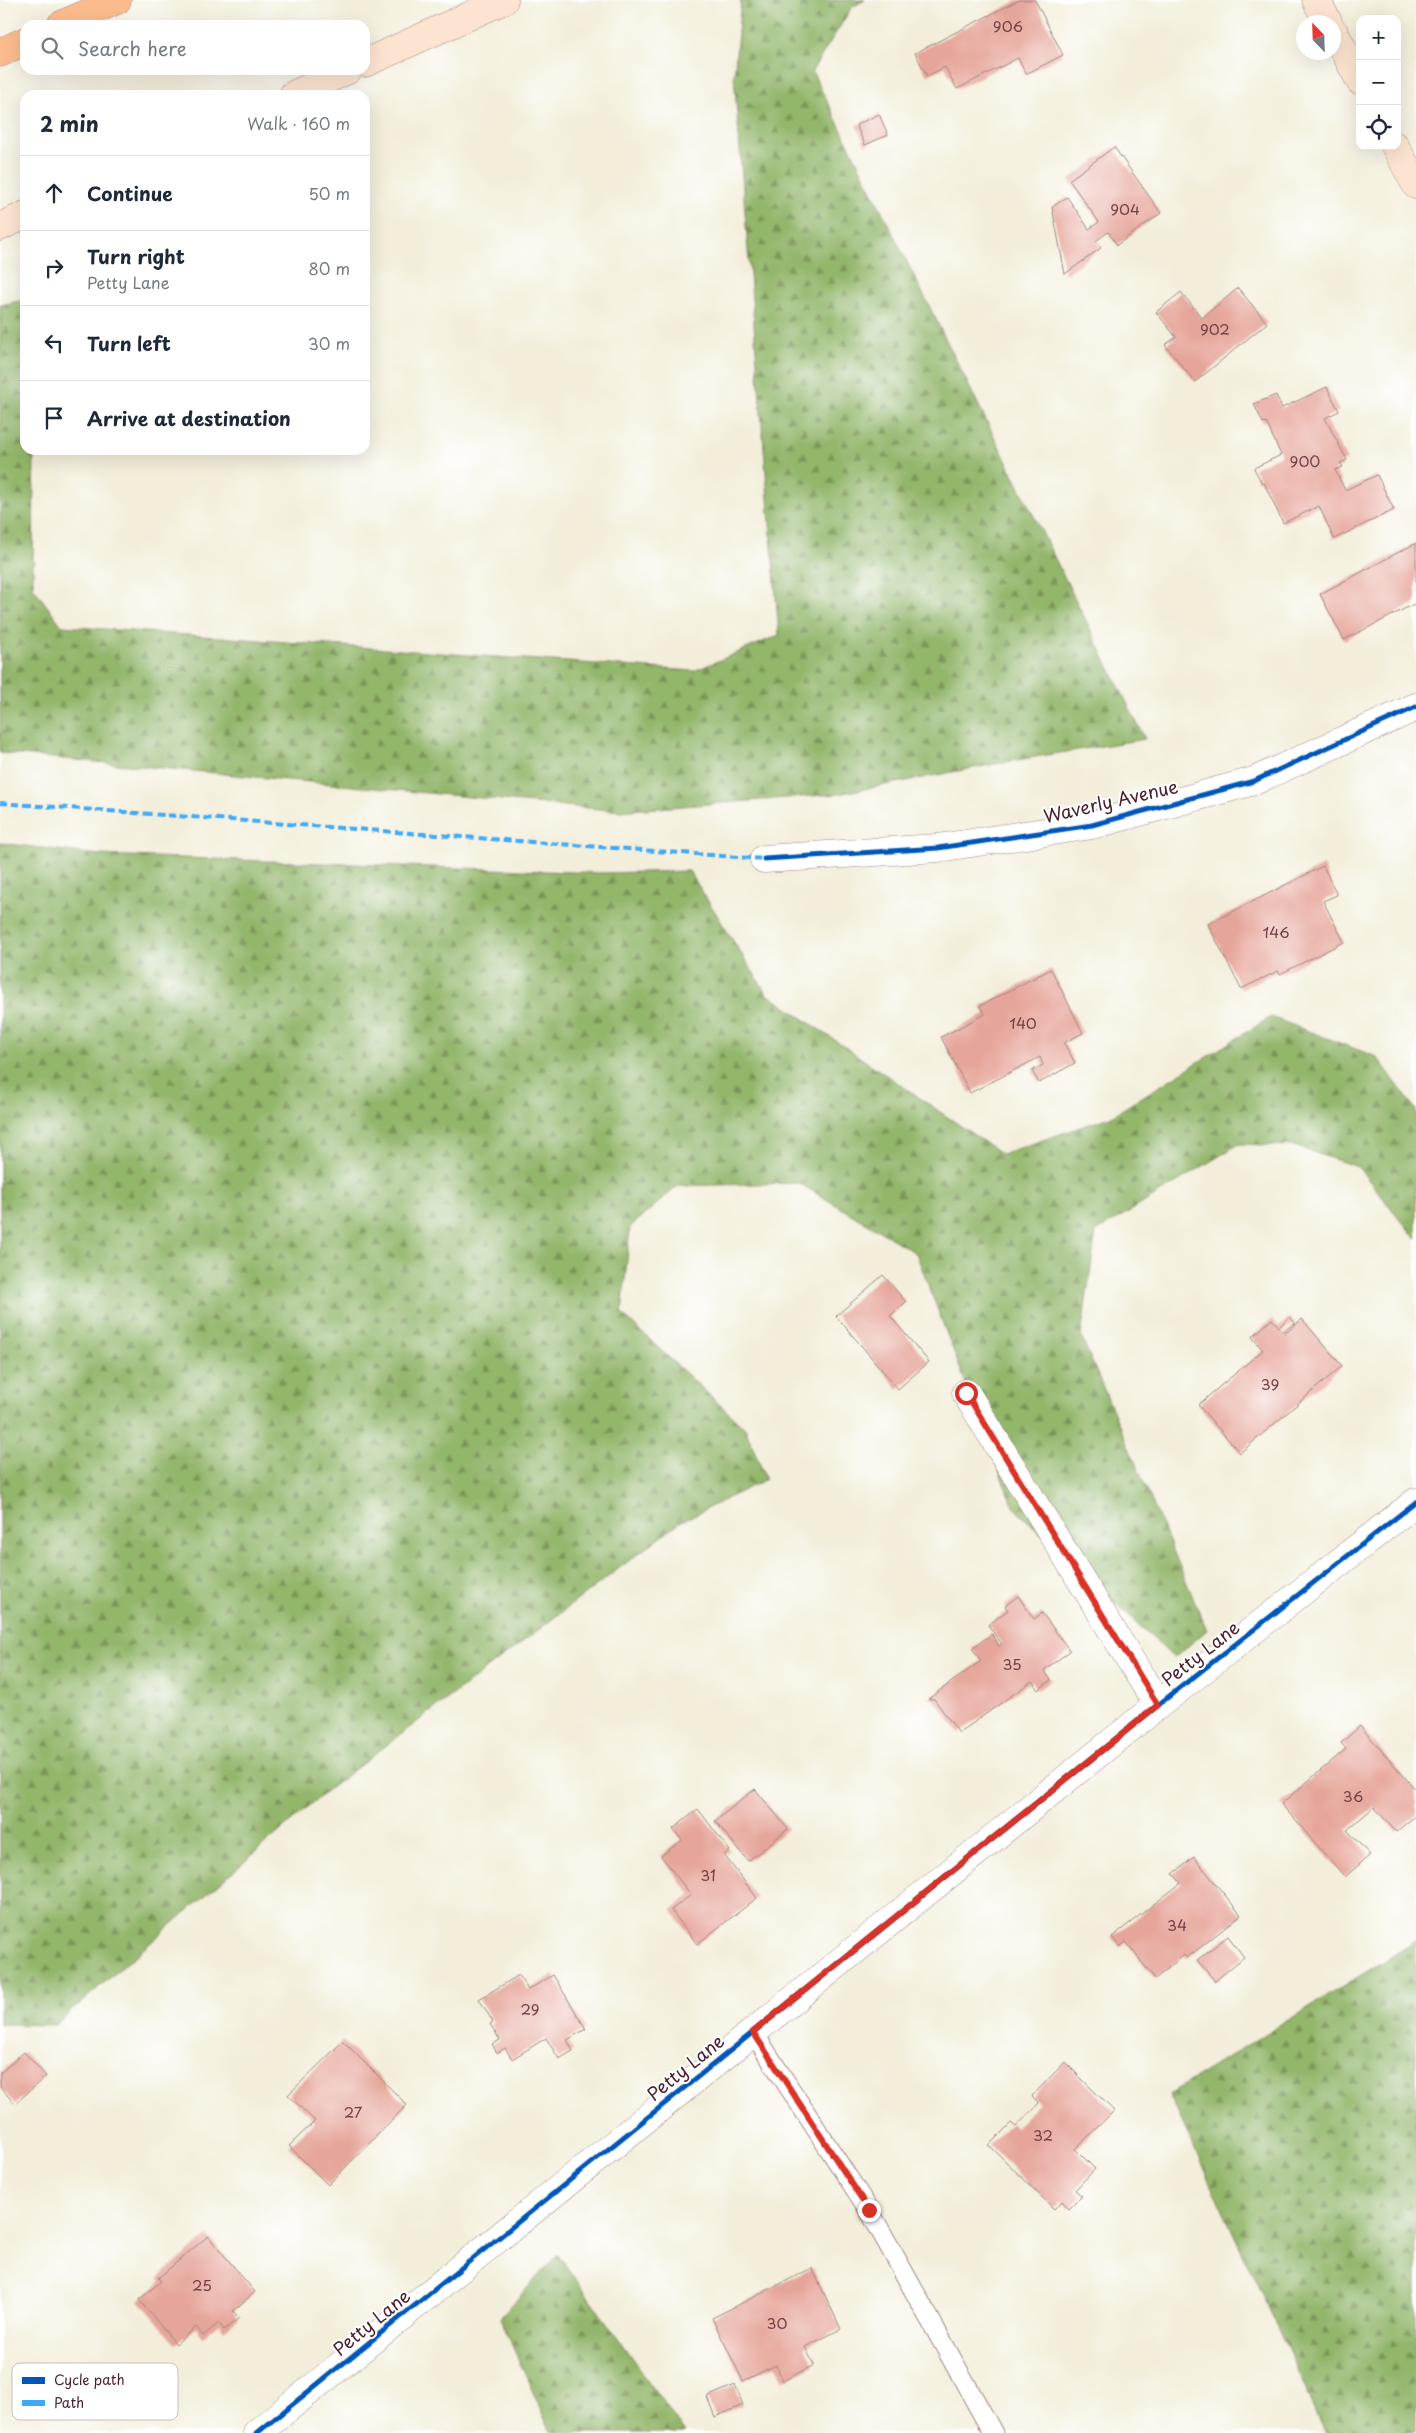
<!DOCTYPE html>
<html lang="en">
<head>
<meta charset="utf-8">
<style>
  :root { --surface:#fff; --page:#f6f6f7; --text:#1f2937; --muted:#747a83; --line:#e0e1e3 }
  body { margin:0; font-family:"Playpen Sans",sans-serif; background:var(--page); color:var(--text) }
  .controls { position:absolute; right:15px; top:15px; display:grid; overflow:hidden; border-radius:10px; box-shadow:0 5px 20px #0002 }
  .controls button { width:45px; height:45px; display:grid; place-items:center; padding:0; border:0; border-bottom:1px solid var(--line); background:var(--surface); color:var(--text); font:25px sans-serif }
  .compass { position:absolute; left:1296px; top:15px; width:45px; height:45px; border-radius:50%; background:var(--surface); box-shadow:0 5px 20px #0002; rotate:337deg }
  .stop { position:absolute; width:15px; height:15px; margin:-11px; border:4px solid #d93025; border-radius:50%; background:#fff }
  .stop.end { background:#d93025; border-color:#fff; box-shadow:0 1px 5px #0008 }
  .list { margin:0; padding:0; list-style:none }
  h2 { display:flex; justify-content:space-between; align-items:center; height:65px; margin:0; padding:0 20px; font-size:21px }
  h2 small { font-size:16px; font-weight:400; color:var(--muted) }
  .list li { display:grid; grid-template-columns:32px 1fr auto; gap:15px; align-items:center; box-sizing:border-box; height:75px; padding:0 20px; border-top:1px solid var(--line) }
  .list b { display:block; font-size:19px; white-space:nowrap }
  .list p { margin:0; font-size:16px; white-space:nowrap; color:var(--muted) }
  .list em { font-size:16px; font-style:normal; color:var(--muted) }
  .icon { flex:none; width:28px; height:28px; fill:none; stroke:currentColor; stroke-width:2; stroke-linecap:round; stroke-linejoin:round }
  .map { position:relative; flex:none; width:1416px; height:2433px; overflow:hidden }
  .search { position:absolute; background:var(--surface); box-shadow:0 5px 20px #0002; left:20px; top:20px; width:350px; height:55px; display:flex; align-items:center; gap:12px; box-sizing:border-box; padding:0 18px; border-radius:15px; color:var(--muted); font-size:19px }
  .panel { position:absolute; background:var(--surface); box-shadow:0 5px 20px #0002; left:20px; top:90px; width:350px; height:365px; border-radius:15px }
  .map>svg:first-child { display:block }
  .forest { fill:url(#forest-firs); stroke:#6e6a4a }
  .building { fill:#e6a59a }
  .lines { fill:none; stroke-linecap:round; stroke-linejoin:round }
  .lane-casing { stroke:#9e8682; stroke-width:21 }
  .street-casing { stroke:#9e8682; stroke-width:29 }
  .secondary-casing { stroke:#9e8682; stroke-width:29 }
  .highway-casing { stroke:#9e8682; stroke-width:29 }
  .lane { stroke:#fff; stroke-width:19 }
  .street { stroke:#fff; stroke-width:28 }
  .secondary { stroke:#fde4d1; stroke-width:28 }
  .highway { stroke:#fbbb8d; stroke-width:28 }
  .quiet { stroke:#3fa9f5; stroke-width:4; stroke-dasharray:8 4; stroke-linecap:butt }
  .cycleway-casing { stroke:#fff; stroke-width:8 }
  .cycleway { stroke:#0057b8; stroke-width:5 }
  .route { stroke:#d93025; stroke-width:6 }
  .labels { text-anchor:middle; stroke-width:4; stroke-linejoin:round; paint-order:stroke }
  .number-label { font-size:15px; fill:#714047 }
  .street-label { font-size:18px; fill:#4a1f2b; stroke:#fff }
  .key { fill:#fff; stroke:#c9bcbf; stroke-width:1 }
  .key-label { font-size:14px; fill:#4a1f2b }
</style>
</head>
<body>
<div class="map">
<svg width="1416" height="2433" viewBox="0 0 1416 2433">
  <defs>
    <pattern id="forest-firs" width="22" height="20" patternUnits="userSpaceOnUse" patternTransform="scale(1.25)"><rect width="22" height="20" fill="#92b66a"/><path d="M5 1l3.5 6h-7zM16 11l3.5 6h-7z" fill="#799357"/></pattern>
  </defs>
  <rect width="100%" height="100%" fill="#fff"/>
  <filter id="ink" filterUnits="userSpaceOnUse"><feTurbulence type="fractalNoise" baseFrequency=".02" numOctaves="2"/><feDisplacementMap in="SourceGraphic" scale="10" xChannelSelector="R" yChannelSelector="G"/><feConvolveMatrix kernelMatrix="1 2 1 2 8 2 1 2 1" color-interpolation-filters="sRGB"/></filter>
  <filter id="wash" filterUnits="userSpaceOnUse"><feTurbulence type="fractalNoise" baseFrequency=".0096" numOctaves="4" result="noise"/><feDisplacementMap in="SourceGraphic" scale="20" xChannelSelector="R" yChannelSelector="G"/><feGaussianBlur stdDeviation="1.12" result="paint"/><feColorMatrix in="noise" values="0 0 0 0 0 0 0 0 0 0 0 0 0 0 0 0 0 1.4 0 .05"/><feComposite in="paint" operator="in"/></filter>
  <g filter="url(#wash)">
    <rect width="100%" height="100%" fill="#f3eeda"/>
    <g class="forest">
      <polygon points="741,0 865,0 852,7 812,71 1145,739 1005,762 838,794 619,811 0,753 0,305 25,300 25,450 34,450 33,587 62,626 694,671 779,635 734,76"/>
      <polygon points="0,843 100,855 600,873 689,871 767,994 1002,1154 1110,1117 1271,1017 1377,1057 1416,1110 1416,1239 1358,1167 1294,1146 1239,1144 1096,1232 1081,1336 1207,1630 1174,1658 1013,1507 916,1253 799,1183 678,1186 630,1227 622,1314 745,1428 766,1479 680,1522 329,1789 55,2025 0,2024"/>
      <polygon points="1416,1941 1416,2433 1326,2433 1169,2094"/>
      <polygon points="558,2254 685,2433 551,2433 500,2318"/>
    </g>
    <g id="blocks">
      <g class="building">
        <polygon points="1019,0 1035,0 1063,55 1026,74 1018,58 957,89 945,67 927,76 915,53"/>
        <polygon points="879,114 888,135 865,145 856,125"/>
        <polygon points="1114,147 1161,213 1117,245 1108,232 1096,241 1101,248 1065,274 1052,207 1067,197 1089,229 1099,222 1069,180"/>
        <polygon points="1238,288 1267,323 1195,382 1165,345 1176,337 1156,312 1181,292 1202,318"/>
        <polygon points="1327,387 1339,411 1325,418 1347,460 1340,463 1343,467 1335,470 1345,490 1377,475 1394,510 1334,539 1319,506 1283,523 1264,483 1262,484 1254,468 1281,455 1266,422 1263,423 1254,404 1276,395 1282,408"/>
        <polygon points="1416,543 1416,603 1344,640 1320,594"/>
        <polygon points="1323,866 1337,895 1323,901 1344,942 1280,974 1278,971 1241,989 1208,924"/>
        <polygon points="1051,969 1083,1033 1064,1043 1075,1063 1039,1083 1032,1071 1043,1065 1040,1057 970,1093 941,1037 985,1014 980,1006"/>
        <polygon points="883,1275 906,1302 890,1316 929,1362 898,1389 836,1316"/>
        <polygon points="1290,1317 1295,1323 1283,1332 1285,1334 1302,1319 1342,1366 1240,1453 1198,1405 1263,1350 1252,1337 1272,1319 1279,1327"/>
        <polygon points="1018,1596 1034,1619 1042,1613 1070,1651 1044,1670 1051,1680 1038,1690 1032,1681 959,1733 934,1699 928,1699 981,1661 972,1648 992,1634 999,1646 1002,1644 988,1625 1008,1610 1005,1606"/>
        <polygon points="1360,1726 1416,1790 1416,1815 1396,1832 1374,1807 1347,1830 1370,1855 1345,1877 1281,1804 1346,1749 1341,1743"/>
        <polygon points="755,1789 788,1829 748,1861 715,1821"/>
        <polygon points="698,1809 730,1851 724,1855 757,1898 697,1944 671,1910 691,1895 661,1856 682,1840 673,1829"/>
        <polygon points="1194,1857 1241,1915 1187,1958 1184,1955 1155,1979 1126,1942 1120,1947 1112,1937 1181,1883 1173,1874"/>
        <polygon points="1228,1936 1244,1957 1215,1981 1197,1960"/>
        <polygon points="519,1975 528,1990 553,1975 586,2029 567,2040 573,2051 559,2059 546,2038 512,2059 505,2048 497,2053 492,2044 500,2040 490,2024 493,2022 479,1999"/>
        <polygon points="343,2041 407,2105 328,2185 289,2146 315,2121 288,2095"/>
        <polygon points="24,2052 46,2076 15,2104 0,2087 0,2073"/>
        <polygon points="1065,2062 1114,2111 1075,2149 1095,2169 1075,2190 1082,2196 1069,2209 1062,2201 1054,2209 989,2145 1011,2123 1016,2127 1039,2103 1032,2096"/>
        <polygon points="208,2236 255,2292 233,2311 239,2318 224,2330 219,2323 203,2336 196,2327 176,2344 139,2300 161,2281 158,2278"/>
        <polygon points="812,2268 841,2329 805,2347 814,2365 783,2381 776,2365 743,2381 712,2318"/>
        <polygon points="735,2385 743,2405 715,2417 707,2397"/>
      </g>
    </g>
  </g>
  <g filter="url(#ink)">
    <use href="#blocks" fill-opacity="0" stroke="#9e8682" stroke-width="1"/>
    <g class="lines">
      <g class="lane-casing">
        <polyline id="lane" points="753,2032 869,2210 993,2433"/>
      </g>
      <g class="street-casing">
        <g id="street">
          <polyline points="764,859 938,848 1092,825 1254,781 1416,707"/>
          <polyline points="966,1393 1158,1705"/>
          <polyline points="257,2433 1158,1705 1416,1502"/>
        </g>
      </g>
      <g class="secondary-casing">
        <g id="secondary">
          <polyline points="1316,0 1328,22"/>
          <polyline points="1334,32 1360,81"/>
          <polyline points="365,63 504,0"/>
          <polyline points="293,95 348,70"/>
          <polyline points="1395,146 1416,185"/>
          <polyline points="0,227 25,215"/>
        </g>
      </g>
      <g class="highway-casing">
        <g id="highway">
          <polyline points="61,25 117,0"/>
          <polyline points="0,53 25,41"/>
        </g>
      </g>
      <use href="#lane" class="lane"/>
      <use href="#street" class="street"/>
      <use href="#secondary" class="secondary"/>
      <use href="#highway" class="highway"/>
      <polyline class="quiet" points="0,803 764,859"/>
      <g class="cycleway-casing">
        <g id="cycleway">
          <polyline points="764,859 938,848 1092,825 1254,781 1416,707"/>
          <polyline points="257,2433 1158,1705 1416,1502"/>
        </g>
      </g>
      <use href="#cycleway" class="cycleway"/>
    </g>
  </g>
  <g class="lines" filter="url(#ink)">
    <polyline class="route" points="869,2210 753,2032 1158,1705 966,1393"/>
  </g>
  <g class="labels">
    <g class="number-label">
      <text x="1008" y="32">906</text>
      <text x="1125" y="215">904</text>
      <text x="1215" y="335">902</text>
      <text x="1305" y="467">900</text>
      <text x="1276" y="938">146</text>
      <text x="1023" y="1029">140</text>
      <text x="1270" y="1390">39</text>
      <text x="1012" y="1670">35</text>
      <text x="1353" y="1802">36</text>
      <text x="708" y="1881">31</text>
      <text x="1177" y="1931">34</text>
      <text x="530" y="2015">29</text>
      <text x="353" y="2118">27</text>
      <text x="1043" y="2141">32</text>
      <text x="202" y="2291">25</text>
      <text x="777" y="2329">30</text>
    </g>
    <g class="street-label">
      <text transform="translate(1111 802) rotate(-13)" y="6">Waverly Avenue</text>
      <text transform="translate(1201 1654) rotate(-38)" y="6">Petty Lane</text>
      <text transform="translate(686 2068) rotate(-39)" y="6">Petty Lane</text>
      <text transform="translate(372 2323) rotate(-39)" y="6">Petty Lane</text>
    </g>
  </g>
  <rect x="12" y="2363" width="166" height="57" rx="8" class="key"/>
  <rect x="22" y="2377" width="23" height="7" fill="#0057b8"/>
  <rect x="22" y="2400" width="23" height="6" fill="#3fa9f5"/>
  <g class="key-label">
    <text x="54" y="2385">Cycle path</text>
    <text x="54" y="2408">Path</text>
  </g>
</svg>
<div class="controls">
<button>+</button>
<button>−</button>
<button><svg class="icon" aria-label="locate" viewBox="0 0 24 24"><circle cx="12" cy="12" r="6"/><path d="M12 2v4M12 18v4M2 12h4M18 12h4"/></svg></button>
</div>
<svg class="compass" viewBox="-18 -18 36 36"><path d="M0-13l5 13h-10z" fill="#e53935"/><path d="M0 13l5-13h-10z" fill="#747a83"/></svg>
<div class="stop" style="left:966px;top:1393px"></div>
<div class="stop end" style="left:869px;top:2210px"></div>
<div class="search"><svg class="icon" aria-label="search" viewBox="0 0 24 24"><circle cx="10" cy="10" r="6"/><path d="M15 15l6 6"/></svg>Search here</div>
<section class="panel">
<h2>2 min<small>Walk · 160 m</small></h2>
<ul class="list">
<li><svg class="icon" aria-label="ahead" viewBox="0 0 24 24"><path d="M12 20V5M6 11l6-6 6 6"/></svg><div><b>Continue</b></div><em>50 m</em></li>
<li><svg class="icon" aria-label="right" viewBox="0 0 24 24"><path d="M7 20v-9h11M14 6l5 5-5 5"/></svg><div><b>Turn right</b><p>Petty Lane</p></div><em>80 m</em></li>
<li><svg class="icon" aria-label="left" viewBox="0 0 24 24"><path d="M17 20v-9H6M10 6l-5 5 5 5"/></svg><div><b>Turn left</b></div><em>30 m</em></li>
<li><svg class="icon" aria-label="arrive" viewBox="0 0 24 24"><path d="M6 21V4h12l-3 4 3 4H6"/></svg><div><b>Arrive at destination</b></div></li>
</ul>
</section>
</div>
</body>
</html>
